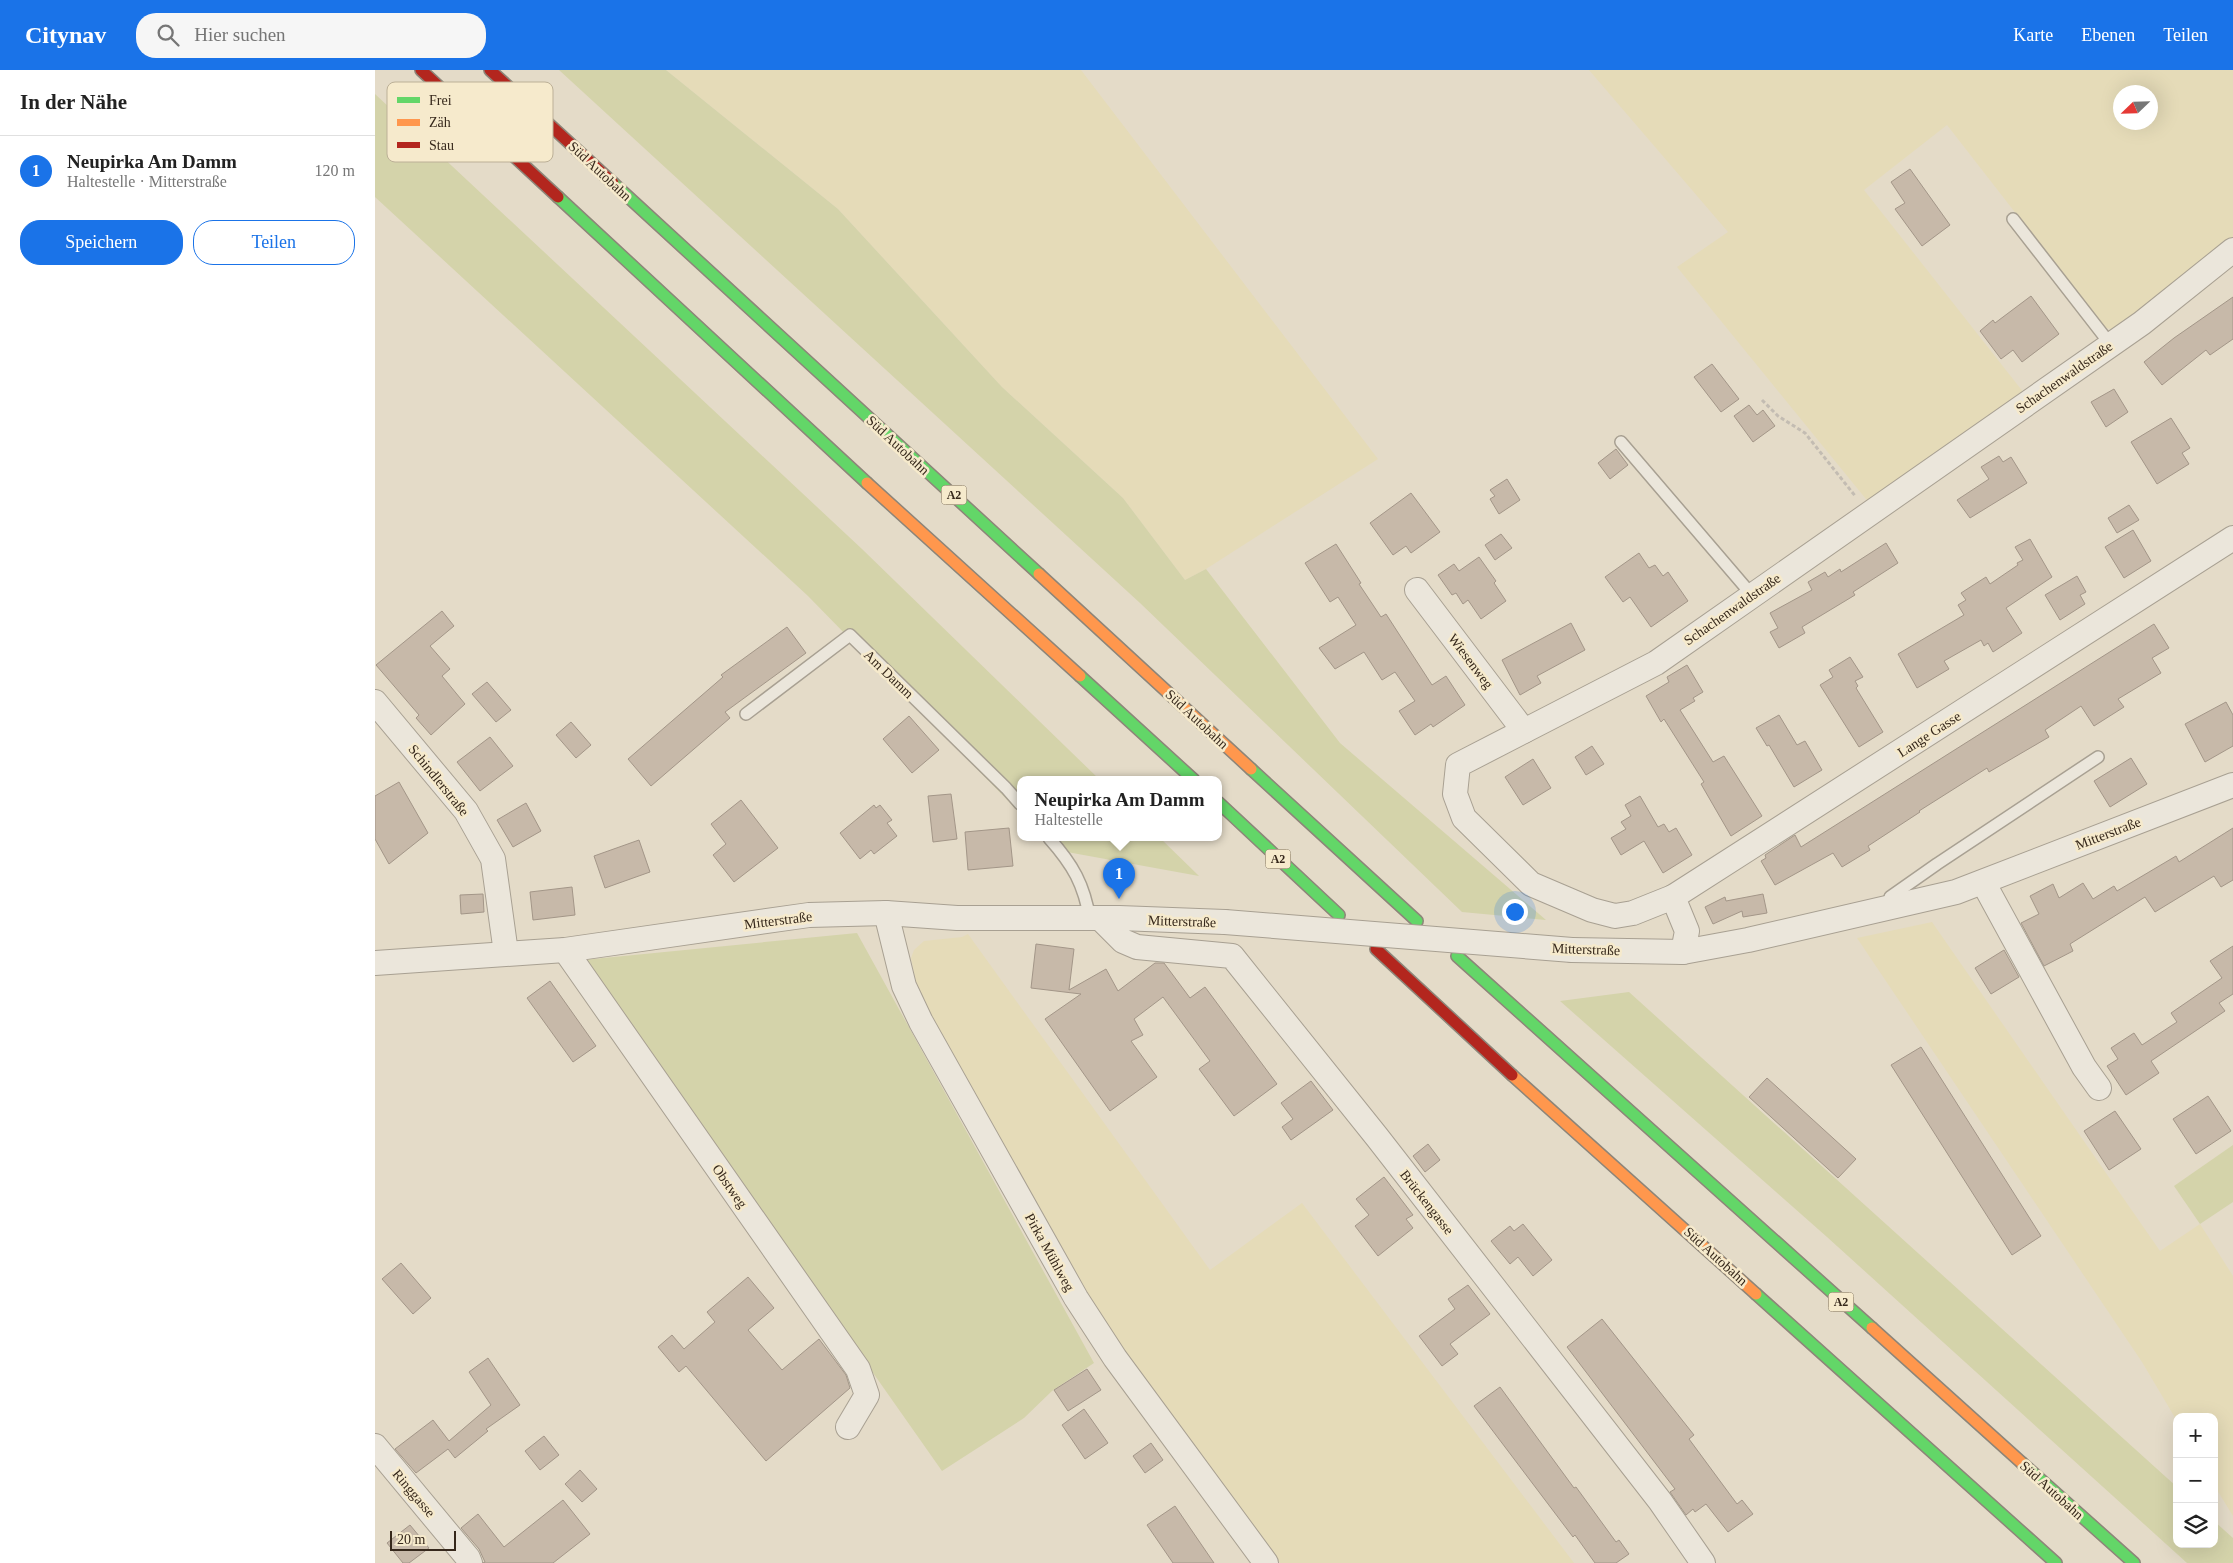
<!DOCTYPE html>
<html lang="de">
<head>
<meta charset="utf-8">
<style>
  :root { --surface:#fff; --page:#f6f6f6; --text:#222; --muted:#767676; --line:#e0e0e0; --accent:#1a73e8 }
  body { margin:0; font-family:Georgia,serif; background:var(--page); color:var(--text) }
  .controls { position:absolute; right:15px; bottom:15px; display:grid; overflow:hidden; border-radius:10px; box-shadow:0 5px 20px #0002 }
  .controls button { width:45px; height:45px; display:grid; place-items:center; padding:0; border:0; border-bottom:1px solid var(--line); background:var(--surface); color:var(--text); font:25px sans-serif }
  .compass { position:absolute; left:1738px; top:15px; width:45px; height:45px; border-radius:50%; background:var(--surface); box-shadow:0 5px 20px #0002; rotate:247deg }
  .scale { position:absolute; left:15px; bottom:12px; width:66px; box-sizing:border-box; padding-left:5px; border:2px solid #36281b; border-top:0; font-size:14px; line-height:18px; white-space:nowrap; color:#36281b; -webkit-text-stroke:4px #f6eacc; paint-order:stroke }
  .you { position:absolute; left:1139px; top:841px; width:18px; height:18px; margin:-12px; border:4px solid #fff; border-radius:50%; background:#1a73e8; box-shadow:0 0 0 8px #1a73e833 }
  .badge { display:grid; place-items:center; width:32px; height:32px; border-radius:50%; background:var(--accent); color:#fff; font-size:16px; font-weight:700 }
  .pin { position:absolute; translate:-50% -41px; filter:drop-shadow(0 1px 2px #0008) }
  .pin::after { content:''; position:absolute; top:26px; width:18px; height:15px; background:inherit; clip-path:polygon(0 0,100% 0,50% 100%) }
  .popup { position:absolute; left:642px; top:706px; width:205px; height:65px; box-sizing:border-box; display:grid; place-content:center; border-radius:10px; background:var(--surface); filter:drop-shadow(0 1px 4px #0005); font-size:16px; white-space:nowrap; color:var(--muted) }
  .popup b { font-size:19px; color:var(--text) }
  .popup::after { content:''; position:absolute; left:50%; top:100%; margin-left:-10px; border:10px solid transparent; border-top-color:var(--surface) }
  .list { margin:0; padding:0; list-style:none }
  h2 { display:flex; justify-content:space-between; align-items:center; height:65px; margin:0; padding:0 20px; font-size:21px }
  h2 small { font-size:16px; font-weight:400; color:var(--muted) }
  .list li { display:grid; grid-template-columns:32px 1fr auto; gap:15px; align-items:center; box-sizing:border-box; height:70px; padding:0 20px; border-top:1px solid var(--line) }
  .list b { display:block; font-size:19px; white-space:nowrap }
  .list p { margin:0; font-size:16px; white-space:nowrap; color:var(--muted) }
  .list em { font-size:16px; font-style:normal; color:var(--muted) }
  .actions { display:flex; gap:10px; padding:15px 20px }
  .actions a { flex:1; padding:11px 0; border:1px solid var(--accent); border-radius:20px; text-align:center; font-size:18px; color:var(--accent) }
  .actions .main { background:var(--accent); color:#fff }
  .icon { flex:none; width:28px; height:28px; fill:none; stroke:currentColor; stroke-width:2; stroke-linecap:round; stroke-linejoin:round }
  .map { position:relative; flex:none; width:1858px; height:1493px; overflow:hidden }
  header { display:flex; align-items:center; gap:30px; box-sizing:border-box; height:70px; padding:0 25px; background:var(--accent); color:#fff }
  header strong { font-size:24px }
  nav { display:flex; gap:28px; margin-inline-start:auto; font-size:18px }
  .search { width:350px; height:45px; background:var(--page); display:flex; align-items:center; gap:12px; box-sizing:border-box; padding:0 18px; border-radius:20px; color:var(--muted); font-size:19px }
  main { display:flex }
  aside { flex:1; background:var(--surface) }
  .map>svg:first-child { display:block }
  .farmland { fill:#e5dbb8; fill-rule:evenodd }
  .green { fill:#d4d3aa }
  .building { fill:#c7b9a9; stroke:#a39688 }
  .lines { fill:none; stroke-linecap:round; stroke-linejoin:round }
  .lane-casing { stroke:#a8a092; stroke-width:14 }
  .street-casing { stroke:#a8a092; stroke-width:26 }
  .fast-casing { stroke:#8d8579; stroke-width:14 }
  .slow-casing { stroke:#8d8579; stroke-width:14 }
  .jam-casing { stroke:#8d8579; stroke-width:14 }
  .path { stroke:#c3bcb2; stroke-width:3; stroke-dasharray:4 2.5; stroke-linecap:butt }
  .lane { stroke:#ebe6db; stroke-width:11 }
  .street { stroke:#ebe6db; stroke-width:24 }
  .fast { stroke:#63d668; stroke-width:11 }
  .slow { stroke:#ff974d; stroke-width:11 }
  .jam { stroke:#b3261e; stroke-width:11 }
  .street-bridge-casing { stroke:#a8a092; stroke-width:26; stroke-linecap:butt }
  .street-bridge { stroke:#ebe6db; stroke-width:24 }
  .labels { text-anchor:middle; stroke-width:5; stroke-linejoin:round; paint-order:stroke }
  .shield { fill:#f6eacc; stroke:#706250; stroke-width:1 }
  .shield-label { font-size:12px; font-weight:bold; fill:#36281b }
  .street-label { font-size:14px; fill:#36281b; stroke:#f6eacc }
  .key { fill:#f6eacc; stroke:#bcb097; stroke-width:1 }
  .key-label { font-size:14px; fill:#36281b }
</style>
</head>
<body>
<header>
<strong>Citynav</strong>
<div class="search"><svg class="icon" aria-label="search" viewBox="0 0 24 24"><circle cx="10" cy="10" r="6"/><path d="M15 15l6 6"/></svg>Hier suchen</div>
<nav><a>Karte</a><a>Ebenen</a><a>Teilen</a></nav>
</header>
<main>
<aside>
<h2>In der Nähe<small></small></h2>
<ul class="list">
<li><span class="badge">1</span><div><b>Neupirka Am Damm</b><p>Haltestelle · Mitterstraße</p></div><em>120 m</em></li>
</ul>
<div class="actions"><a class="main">Speichern</a><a>Teilen</a></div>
</aside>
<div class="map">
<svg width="1858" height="1493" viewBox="0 0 1858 1493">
  <rect width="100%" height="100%" fill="#e4dbc8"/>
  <g class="farmland">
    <polygon points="291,0 706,0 1003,389 831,499 810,510 748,428 627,317 463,139"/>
    <path d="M1214,0H1858V170L1744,260L1730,258L1572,55L1489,120L1649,323L1495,434L1302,197L1353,162ZM1746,22H1776V52H1746Z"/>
    <polygon points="1557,852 1785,1181 1825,1154 1858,1206 1858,1446 1839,1415 1839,1347 1802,1347 1802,1351 1767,1292 1482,868"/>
    <polygon points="593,864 835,1200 927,1133 1199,1493 905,1493 749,1282 711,1222 557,947 541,912 536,888 539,880 549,871 587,867"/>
  </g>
  <g class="green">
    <polygon points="184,0 291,0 463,139 627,317 748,428 810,510 831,499 965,673 1171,850 1087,842 765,533"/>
    <polygon points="0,24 487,479 725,710 645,710 645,743 433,526 0,127"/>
    <polygon points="670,768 785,768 824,806 681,780"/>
    <polygon points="482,863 719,1293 677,1321 649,1348 567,1401 208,890"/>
    <polygon points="1254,922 1802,1417 1802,1474 1839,1474 1839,1451 1858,1468 1858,1493 1812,1493 1452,1167 1185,931"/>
    <polygon points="1858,1075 1858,1132 1825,1154 1799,1116"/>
  </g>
  <g class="building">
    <polygon points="1535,99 1575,155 1547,176 1520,139 1530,133 1516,112"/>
    <polygon points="1656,226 1684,264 1647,292 1638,280 1626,289 1605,261 1618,250 1620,253"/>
    <polygon points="1858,227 1858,269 1835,285 1831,280 1787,315 1769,292 1799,268"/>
    <polygon points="1337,294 1364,329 1346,342 1319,307"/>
    <polygon points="1739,319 1753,342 1731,357 1716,332"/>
    <polygon points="1374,335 1382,345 1388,340 1400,356 1378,372 1359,346"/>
    <polygon points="1796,348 1815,378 1807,383 1814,394 1782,414 1756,372"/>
    <polygon points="1241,379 1253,395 1235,409 1223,393"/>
    <polygon points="1624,386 1628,392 1636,387 1652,413 1595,448 1582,430 1614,409 1606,397"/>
    <polygon points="1132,409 1145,430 1124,444 1115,429 1120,426 1115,420"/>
    <polygon points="1036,423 1065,462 1036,483 1031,476 1018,485 995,453"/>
    <polygon points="1754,435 1764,450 1742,463 1733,448"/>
    <polygon points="1758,460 1776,491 1749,508 1730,477"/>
    <polygon points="1126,464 1137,478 1120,490 1110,475"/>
    <polygon points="1655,469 1677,507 1631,538 1647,563 1618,582 1613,573 1609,576 1606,570 1569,591 1574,599 1542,618 1523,584 1589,545 1583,535 1591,530 1586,523 1611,507 1615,514 1643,495 1642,493 1648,490 1640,477"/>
    <polygon points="1511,473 1523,493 1478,522 1480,525 1427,557 1430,563 1404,578 1395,562 1403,558 1395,543 1437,520 1433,512 1450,502 1453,507 1465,499 1466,502"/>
    <polygon points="961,474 986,513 984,514 1006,547 1011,544 1057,615 1071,606 1090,635 1058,657 1056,654 1040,665 1024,641 1040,631 1020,602 1007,610 989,582 960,599 944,578 981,555 963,527 955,532 930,493"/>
    <polygon points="1264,483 1274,498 1280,495 1288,506 1293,502 1313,531 1276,557 1255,527 1248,532 1230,507"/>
    <polygon points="1104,487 1121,511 1119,513 1131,531 1106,549 1093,530 1088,534 1081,523 1077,525 1063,505 1079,494 1084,501"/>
    <polygon points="1702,506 1711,522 1705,525 1710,534 1685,550 1670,525"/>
    <polygon points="67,541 79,556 55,576 75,599 67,606 90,634 56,665 41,648 44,645 1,595"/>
    <polygon points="1196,553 1210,580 1162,606 1166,613 1145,625 1127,590"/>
    <polygon points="1779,554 1794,578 1777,588 1786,603 1743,629 1749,637 1719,656 1706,636 1670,660 1674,667 1614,702 1612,698 1544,741 1545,742 1493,776 1495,780 1467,797 1458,783 1400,815 1386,791 1391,788 1390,785 1420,765 1426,777"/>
    <polygon points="412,557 431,583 350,642 355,648 276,716 253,689 348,607 346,605"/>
    <polygon points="1475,587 1488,607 1480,611 1483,616 1481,618 1508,662 1484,677 1445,615 1458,607 1454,600"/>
    <polygon points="1312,595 1328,622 1318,628 1320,631 1305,640 1338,692 1349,686 1387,746 1356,766 1326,714 1329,712 1289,649 1286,652 1271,626 1294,612 1292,607"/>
    <polygon points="112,612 136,640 121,652 97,624"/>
    <polygon points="1851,632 1858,645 1858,676 1830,692 1810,654"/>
    <polygon points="1404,645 1422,675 1430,671 1447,700 1419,717 1394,675 1392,676 1381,658"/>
    <polygon points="534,646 564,680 537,703 508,669"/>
    <polygon points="196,652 216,675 201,688 181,665"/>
    <polygon points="115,667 138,696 105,721 82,692"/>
    <polygon points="1217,676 1229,694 1211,705 1200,687"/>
    <polygon points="1756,688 1772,714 1735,737 1719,711"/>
    <polygon points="1158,689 1176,718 1148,735 1130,707"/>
    <polygon points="24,712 53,763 14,794 0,769 0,726"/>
    <polygon points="576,724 582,769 558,772 553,726"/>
    <polygon points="1265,726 1283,757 1289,754 1294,762 1301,758 1317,785 1288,803 1269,771 1246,785 1236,768 1251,759 1246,752 1256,746 1250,735"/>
    <polygon points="366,730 403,778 359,812 338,785 351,774 336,754"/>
    <polygon points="151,733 166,761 138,777 122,750"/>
    <polygon points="499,735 501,738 505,735 517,750 512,753 522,766 499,784 496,780 485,789 465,763"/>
    <polygon points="634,758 638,796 593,800 590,762"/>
    <polygon points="1858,758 1858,810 1846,817 1839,806 1780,842 1770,827 1695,874 1698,881 1669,896 1646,853 1664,844 1655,826 1678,814 1684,828 1708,813 1718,829 1739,816 1742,821 1801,786 1804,792"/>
    <polygon points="264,770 275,802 230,818 219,786"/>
    <polygon points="197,817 200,845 158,850 155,822"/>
    <polygon points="108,824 109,842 86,844 85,825"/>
    <polygon points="1388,824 1392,843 1368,847 1367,841 1338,854 1330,837 1350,827 1351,831"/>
    <polygon points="661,874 699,879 694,920 731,899 743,921 780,893 789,893 815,928 830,917 902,1014 859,1046 824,999 835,991 788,927 759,949 768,965 756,971 782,1007 735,1041 670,949 706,924 656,918"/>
    <polygon points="1858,876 1858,924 1844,933 1850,941 1776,991 1784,1003 1751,1025 1732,996 1743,989 1736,978 1759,963 1767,975 1802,952 1796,943 1847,908 1835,891"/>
    <polygon points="1629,880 1644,907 1616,924 1600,898"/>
    <polygon points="175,911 221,976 198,992 152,928"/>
    <polygon points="1546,977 1666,1166 1637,1185 1516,995"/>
    <polygon points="1392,1008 1481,1089 1463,1108 1374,1027"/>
    <polygon points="936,1011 958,1040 916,1070 907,1057 918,1049 906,1033"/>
    <polygon points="1833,1026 1856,1061 1821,1084 1798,1049"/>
    <polygon points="1740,1041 1766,1079 1734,1100 1709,1061"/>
    <polygon points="1053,1074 1065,1090 1050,1102 1038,1086"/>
    <polygon points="1009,1107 1038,1145 1031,1149 1038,1158 1003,1186 980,1156 994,1145 981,1129"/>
    <polygon points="1148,1154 1177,1190 1158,1206 1143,1187 1135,1194 1116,1171 1135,1156 1139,1161"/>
    <polygon points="26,1193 56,1228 38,1244 7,1209"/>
    <polygon points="373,1207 399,1238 373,1260 407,1300 444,1269 471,1305 475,1318 391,1391 311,1296 304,1302 283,1277 297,1265 309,1279 340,1252 332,1242"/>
    <polygon points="1093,1215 1115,1244 1075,1274 1083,1284 1067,1296 1044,1266 1080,1239 1073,1229"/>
    <polygon points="1227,1249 1319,1365 1314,1369 1362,1434 1367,1430 1378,1444 1353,1462 1331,1434 1320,1442 1318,1439 1311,1445 1295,1422 1300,1419 1192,1277"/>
    <polygon points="113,1288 145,1335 111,1359 113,1361 80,1388 73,1379 41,1403 20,1379 58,1350 74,1371 116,1335 94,1302"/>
    <polygon points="712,1299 726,1320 693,1341 679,1320"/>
    <polygon points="1125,1317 1199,1418 1201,1417 1241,1472 1244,1470 1254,1484 1241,1493 1220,1493 1200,1465 1198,1467 1099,1336"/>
    <polygon points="709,1339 733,1373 710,1389 687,1355"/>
    <polygon points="169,1366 184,1385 165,1400 150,1381"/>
    <polygon points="776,1373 788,1390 770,1403 758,1386"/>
    <polygon points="205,1400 222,1419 207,1432 190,1414"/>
    <polygon points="188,1430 215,1464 178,1493 108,1493 110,1492 104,1479 86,1458 103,1444 129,1477"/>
    <polygon points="800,1436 839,1493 798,1493 772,1455"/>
    <polygon points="35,1455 54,1478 34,1493 28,1493 12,1473"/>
  </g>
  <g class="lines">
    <g class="lane-casing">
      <g id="lane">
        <polyline points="1638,149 1736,275"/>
        <polyline points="1246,372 1377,525"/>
        <polyline points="371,644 475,565 631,718 645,734"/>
        <path d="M674,768C698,795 709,814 715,850"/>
        <polyline points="1514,836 1515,827 1562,794 1723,687"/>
      </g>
    </g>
    <g class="street-casing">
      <g id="street">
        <polyline points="1042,520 1149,661"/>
        <polyline points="0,632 91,741 118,789 131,883"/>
        <polyline points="1608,812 1709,997 1724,1018"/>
        <polyline points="1298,827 1258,843 1240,846 1217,840 1156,814 1089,748 1080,724 1083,695 1281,593 1767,253 1858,180"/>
        <polyline points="511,843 529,916 546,952 701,1228 740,1288 891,1493"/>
        <polyline points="727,850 748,871 762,877 857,886 1002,1067 1285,1431 1328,1493"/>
        <polyline points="190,880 483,1299 492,1325 473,1357"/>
        <polyline points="1197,880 1308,882 1373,870 1581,822 1858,715"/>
        <polyline points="1308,882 1312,861 1298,827 1858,468"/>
        <polyline points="0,893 190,880 434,845 511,843 582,848 744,848 850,852"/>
        <polyline points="0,1376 93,1488 95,1493"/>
      </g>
    </g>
    <g class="fast-casing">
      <g id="fast">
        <polyline points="238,113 664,504"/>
        <polyline points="183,127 492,413"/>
        <polyline points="705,606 819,710"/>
        <polyline points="876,699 1042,851"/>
        <polyline points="843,732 964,845"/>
        <polyline points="1082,886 1497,1258"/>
        <polyline points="1381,1224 1681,1493"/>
        <polyline points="1647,1393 1759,1493"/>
      </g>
    </g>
    <g class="slow-casing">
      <g id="slow">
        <polyline points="492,413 705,606"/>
        <polyline points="664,504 876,699"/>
        <polyline points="1137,1005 1381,1224"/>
        <polyline points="1497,1258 1647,1393"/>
      </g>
    </g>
    <g class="jam-casing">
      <g id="jam">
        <polyline points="46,0 183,127"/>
        <polyline points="115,0 238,113"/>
        <polyline points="1001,879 1137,1005"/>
      </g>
    </g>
    <polyline class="path" points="1387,330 1403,346 1430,363 1481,427"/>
    <use href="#lane" class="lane"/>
    <use href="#street" class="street"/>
    <use href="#fast" class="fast"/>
    <use href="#slow" class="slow"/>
    <use href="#jam" class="jam"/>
    <g class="street-bridge-casing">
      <polyline id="street-bridge" points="850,852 1197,880"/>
    </g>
    <use href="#street-bridge" class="street-bridge"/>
  </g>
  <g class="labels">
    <g class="shield">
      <rect x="566.5" y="415.5" width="25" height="19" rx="4"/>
      <rect x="890.5" y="779.5" width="25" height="19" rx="4"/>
      <rect x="1453.5" y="1222.5" width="25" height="19" rx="4"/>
    </g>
    <g class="shield-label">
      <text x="579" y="429">A2</text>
      <text x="903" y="793">A2</text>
      <text x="1466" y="1236">A2</text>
    </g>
    <g class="street-label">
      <text transform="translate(225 101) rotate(43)" y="5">Süd Autobahn</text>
      <text transform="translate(1689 307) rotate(-35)" y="5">Schachenwaldstraße</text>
      <text transform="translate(523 375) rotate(43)" y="5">Süd Autobahn</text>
      <text transform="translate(1357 539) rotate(-35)" y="5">Schachenwaldstraße</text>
      <text transform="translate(1096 591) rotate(53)" y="5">Wiesenweg</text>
      <text transform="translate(514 604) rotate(44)" y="5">Am Damm</text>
      <text transform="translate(822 649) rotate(43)" y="5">Süd Autobahn</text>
      <text transform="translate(1554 664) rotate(-33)" y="5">Lange Gasse</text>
      <text transform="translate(64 710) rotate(51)" y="5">Schindlerstraße</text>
      <text transform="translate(1733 763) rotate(-21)" y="5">Mitterstraße</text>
      <text transform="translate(403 850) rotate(-7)" y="5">Mitterstraße</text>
      <text transform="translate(807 851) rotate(2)" y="5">Mitterstraße</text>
      <text transform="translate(1211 879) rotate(2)" y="5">Mitterstraße</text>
      <text transform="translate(355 1116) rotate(55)" y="5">Obstweg</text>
      <text transform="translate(1052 1132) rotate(52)" y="5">Brückengasse</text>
      <text transform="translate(675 1182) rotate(61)" y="5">Pirka Mühlweg</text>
      <text transform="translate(1341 1186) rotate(42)" y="5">Süd Autobahn</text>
      <text transform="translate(1677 1420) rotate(42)" y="5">Süd Autobahn</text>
      <text transform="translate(39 1423) rotate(50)" y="5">Ringgasse</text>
    </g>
  </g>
  <rect x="12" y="12" width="166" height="80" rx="8" class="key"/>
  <rect x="22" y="27" width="23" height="6" fill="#63d668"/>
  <rect x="22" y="49" width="23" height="7" fill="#ff974d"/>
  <rect x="22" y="72" width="23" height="6" fill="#b3261e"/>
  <g class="key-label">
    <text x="54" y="35">Frei</text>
    <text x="54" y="57">Zäh</text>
    <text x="54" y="80">Stau</text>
  </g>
</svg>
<div class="controls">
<button>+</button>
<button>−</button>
<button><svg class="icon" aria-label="layers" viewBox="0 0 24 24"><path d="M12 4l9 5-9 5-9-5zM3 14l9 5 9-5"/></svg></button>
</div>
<svg class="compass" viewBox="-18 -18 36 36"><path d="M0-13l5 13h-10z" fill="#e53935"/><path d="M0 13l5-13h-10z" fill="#767676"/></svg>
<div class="scale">20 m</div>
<div class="you"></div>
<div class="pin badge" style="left:744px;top:829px">1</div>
<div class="popup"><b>Neupirka Am Damm</b>Haltestelle</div>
</div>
</main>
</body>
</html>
